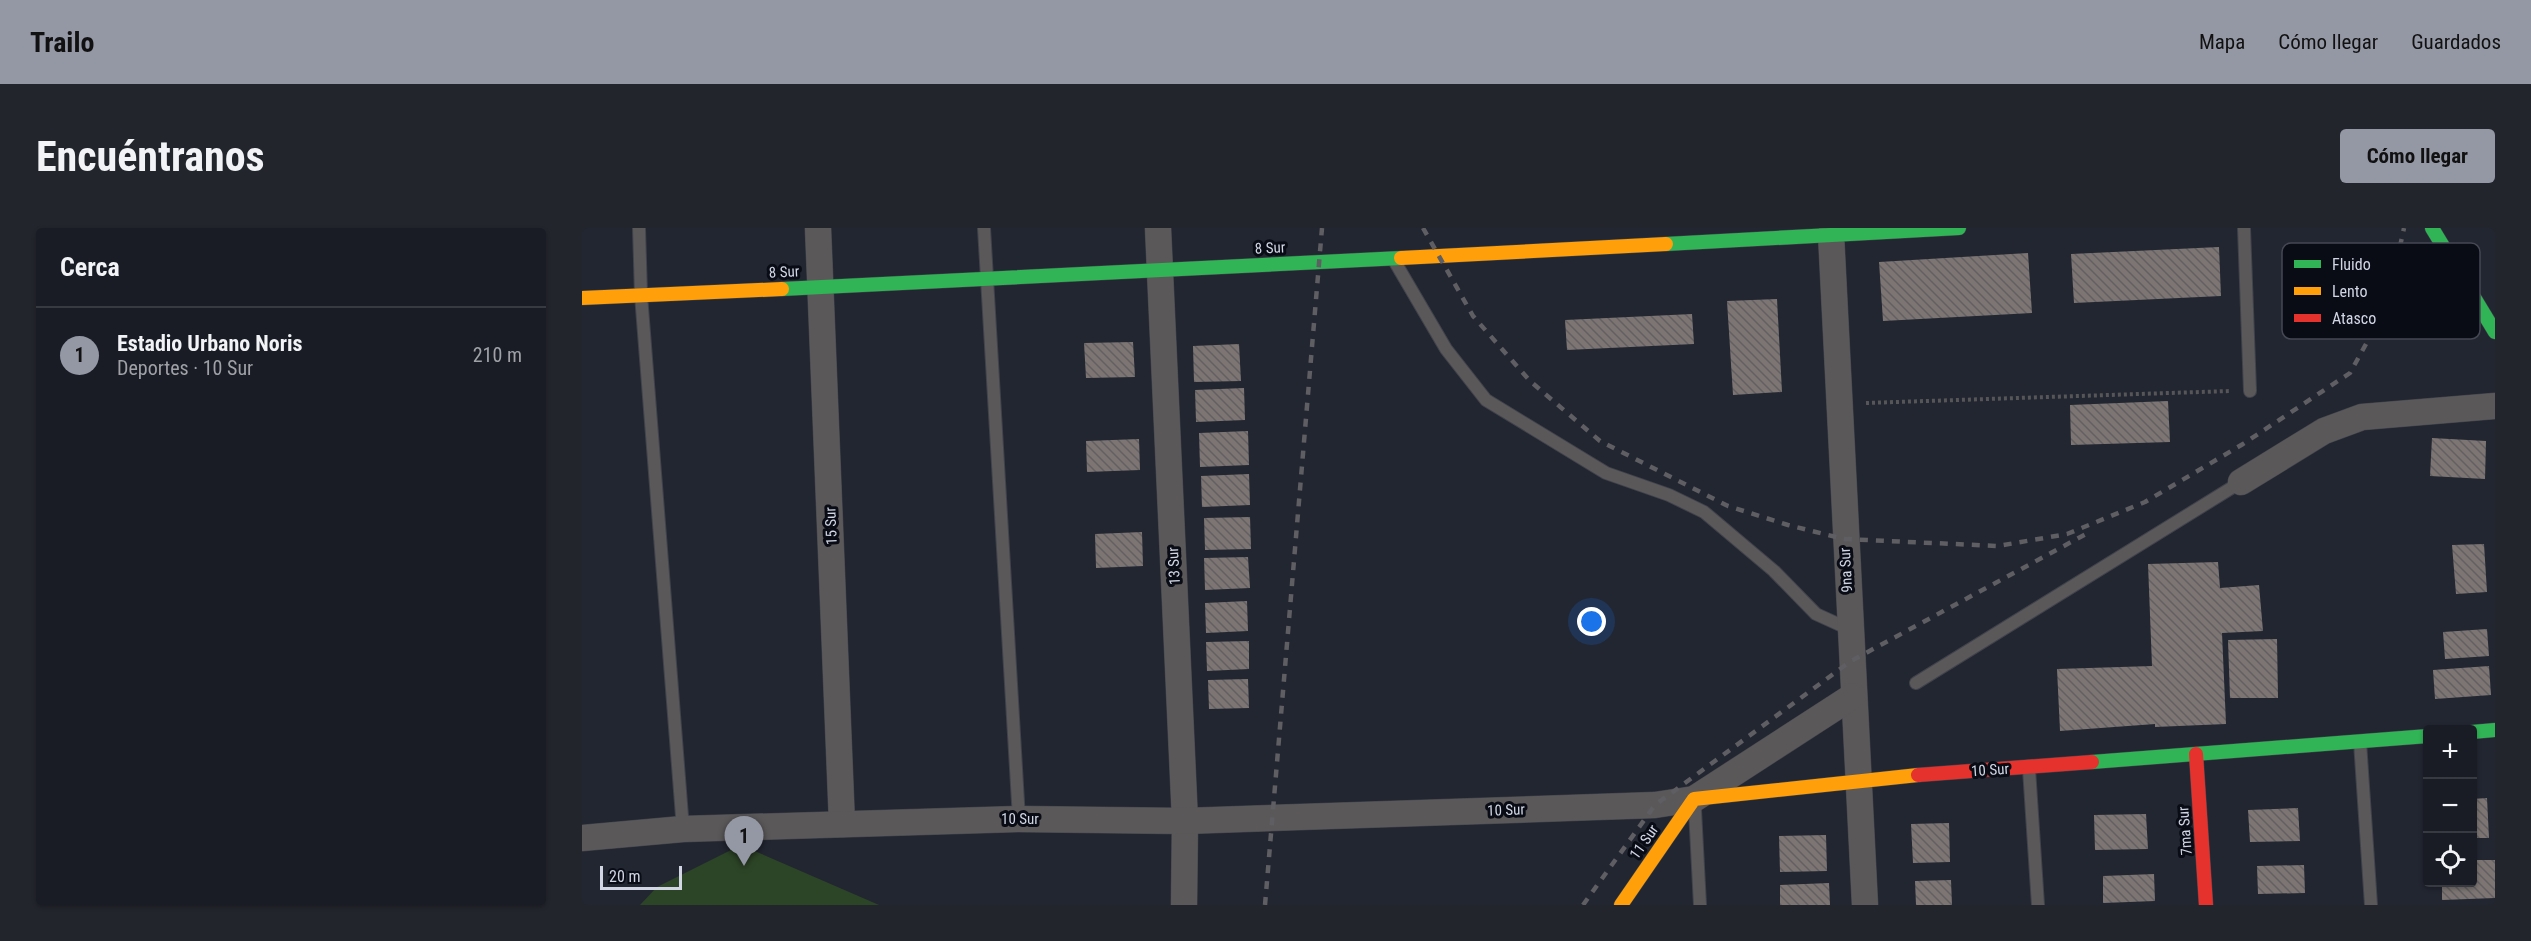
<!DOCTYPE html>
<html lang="es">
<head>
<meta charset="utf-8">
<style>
  :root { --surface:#1a1c25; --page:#23252d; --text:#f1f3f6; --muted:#9fa1a7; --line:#383a42; --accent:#9498a5 }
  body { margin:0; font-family:"Roboto Condensed",sans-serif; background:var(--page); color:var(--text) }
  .controls { position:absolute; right:18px; bottom:18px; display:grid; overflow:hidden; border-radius:6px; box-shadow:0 2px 4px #0004 }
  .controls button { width:54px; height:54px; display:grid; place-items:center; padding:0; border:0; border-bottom:2px solid var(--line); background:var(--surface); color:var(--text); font:30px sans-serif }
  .scale { position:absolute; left:18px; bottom:15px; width:82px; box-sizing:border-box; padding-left:6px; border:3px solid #d1d5e4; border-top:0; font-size:16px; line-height:21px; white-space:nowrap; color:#d1d5e4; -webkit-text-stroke:4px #090c15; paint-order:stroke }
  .you { position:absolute; left:1010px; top:394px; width:21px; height:21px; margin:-15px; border:4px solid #fff; border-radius:50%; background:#1a73e8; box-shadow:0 0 0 9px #1a73e833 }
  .badge { display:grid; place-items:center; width:39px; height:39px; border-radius:50%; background:var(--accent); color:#111; font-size:20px; font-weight:700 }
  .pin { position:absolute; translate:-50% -50px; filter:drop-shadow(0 2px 3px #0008) }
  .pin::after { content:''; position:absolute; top:32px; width:21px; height:18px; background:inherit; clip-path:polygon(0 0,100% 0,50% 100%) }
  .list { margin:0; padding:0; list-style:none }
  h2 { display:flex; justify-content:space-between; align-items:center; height:78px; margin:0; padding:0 24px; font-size:26px }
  h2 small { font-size:20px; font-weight:400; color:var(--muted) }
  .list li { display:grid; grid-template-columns:39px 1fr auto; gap:18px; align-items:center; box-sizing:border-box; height:96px; padding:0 24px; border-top:2px solid var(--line) }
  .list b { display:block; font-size:22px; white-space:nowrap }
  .list p { margin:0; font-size:20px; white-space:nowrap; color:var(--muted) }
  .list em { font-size:20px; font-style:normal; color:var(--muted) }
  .icon { flex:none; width:33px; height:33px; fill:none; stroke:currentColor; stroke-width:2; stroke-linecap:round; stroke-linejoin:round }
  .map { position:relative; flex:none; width:1913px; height:677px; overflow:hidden; border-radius:6px }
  header { display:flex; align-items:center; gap:36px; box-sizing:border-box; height:84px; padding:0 30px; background:var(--accent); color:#111 }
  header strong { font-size:28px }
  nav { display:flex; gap:33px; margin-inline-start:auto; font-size:21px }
  .intro { display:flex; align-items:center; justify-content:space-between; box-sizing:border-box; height:144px; padding:0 36px }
  h1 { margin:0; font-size:42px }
  .button { padding:15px 27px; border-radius:6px; background:var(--accent); color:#111; font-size:21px; font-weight:700 }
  main { display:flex; gap:36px; padding:0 36px }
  aside { flex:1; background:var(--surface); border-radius:6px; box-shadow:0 2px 4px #0004 }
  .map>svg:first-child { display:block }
  .garden { fill:#2d4527 }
  .building { fill:url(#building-back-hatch) }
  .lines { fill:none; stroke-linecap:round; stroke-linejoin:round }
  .lane-casing { stroke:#40434c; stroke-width:14 }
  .street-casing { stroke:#40434c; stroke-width:27 }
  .fast-casing { stroke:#40434c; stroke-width:15 }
  .slow-casing { stroke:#40434c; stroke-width:15 }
  .jam-casing { stroke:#40434c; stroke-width:15 }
  .path { stroke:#565658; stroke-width:4; stroke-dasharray:3 3; stroke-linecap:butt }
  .lane { stroke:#5b5859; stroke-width:12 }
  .street { stroke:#5b5859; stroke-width:26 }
  .fast { stroke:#30b455; stroke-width:14 }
  .slow { stroke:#ff9f0a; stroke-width:14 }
  .jam { stroke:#e5322d; stroke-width:14 }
  .rail { stroke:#5e5e63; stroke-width:4.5; stroke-dasharray:8 8; stroke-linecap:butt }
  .labels { text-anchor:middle; stroke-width:6; stroke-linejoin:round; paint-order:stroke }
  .street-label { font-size:15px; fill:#d1d5e4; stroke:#090c15 }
  .key { fill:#090c15; stroke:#454853; stroke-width:1.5 }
  .key-label { font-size:16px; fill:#d1d5e4 }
</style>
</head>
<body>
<header>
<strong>Trailo</strong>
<nav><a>Mapa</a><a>Cómo llegar</a><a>Guardados</a></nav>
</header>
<div class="intro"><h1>Encuéntranos</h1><a class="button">Cómo llegar</a></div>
<main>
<aside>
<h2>Cerca<small></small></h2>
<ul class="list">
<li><span class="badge">1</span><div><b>Estadio Urbano Noris</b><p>Deportes · 10 Sur</p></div><em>210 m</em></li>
</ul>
</aside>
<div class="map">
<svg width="1913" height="677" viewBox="0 0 1913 677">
  <defs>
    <pattern id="building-back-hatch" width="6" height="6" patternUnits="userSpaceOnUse" patternTransform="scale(1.5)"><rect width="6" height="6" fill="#7c7574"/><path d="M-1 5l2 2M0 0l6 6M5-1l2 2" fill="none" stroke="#646061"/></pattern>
  </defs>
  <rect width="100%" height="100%" fill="#222631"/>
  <polygon class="garden" points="159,617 297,677 58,677 75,659"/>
  <g class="building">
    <polygon points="1637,19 1639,68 1492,75 1489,26"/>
    <polygon points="1446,25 1450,85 1301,93 1297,34"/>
    <polygon points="1195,71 1200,164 1151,167 1145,73"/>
    <polygon points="1110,86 1112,116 985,122 983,92"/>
    <polygon points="551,114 553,149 504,150 502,115"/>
    <polygon points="657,116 659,153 612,154 611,118"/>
    <polygon points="662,160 663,192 614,194 613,162"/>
    <polygon points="1586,173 1588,214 1489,217 1488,177"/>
    <polygon points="666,203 667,237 618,239 617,205"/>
    <polygon points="1850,210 1904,213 1903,251 1848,248"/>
    <polygon points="557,211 558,242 505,244 504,213"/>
    <polygon points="667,246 668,277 620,279 619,248"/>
    <polygon points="668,289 669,321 623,322 622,290"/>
    <polygon points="560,304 561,338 514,340 513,306"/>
    <polygon points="1902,316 1905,364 1874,366 1870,317"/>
    <polygon points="666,329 668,360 623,362 622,330"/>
    <polygon points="1636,334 1638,360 1677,357 1681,403 1640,405 1644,496 1573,499 1573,496 1478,503 1475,441 1570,438 1566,336"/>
    <polygon points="665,373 666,403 624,405 623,375"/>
    <polygon points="1905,401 1907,428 1863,431 1861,404"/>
    <polygon points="1695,411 1696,470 1648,470 1646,412"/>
    <polygon points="667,413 667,441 625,443 624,414"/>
    <polygon points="1907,438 1909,467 1853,471 1851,442"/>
    <polygon points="666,451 667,480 627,481 626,452"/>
    <polygon points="1905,570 1907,610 1890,610 1890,571"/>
    <polygon points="1716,580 1718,613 1668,614 1666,582"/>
    <polygon points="1564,586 1566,621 1513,622 1512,587"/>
    <polygon points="1367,595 1368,634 1331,635 1329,596"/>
    <polygon points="1244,607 1245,643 1198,644 1197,608"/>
    <polygon points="1890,632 1913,632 1913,670 1860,672 1860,654 1890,654"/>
    <polygon points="1722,637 1723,665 1676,666 1675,638"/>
    <polygon points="1572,646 1573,673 1521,675 1521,648"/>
    <polygon points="1369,652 1370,677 1334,677 1333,653"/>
    <polygon points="1247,655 1248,677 1198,677 1198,657"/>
  </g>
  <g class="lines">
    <g class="lane-casing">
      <g id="lane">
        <polyline points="57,0 59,67 101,601"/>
        <polyline points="402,0 437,591"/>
        <polyline points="1662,0 1668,163"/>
        <polyline points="813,34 864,121 904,172 1024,245 1087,267 1122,284 1192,343 1234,386 1267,401"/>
        <polyline points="1334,455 1659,254"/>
        <polyline points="1778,514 1789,677"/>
        <polyline points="1447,541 1456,677"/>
        <polyline points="1113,582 1118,677"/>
      </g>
    </g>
    <g class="street-casing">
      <g id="street">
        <polyline points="236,0 260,596"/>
        <polyline points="576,0 603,593 602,677"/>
        <polyline points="1249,6 1283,677"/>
        <polyline points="1659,254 1742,203 1780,189 1913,178"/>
        <polyline points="0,610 101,601 437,591 603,593 1073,577 1112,571 1271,468"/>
      </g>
    </g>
    <g class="fast-casing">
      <g id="fast">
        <polyline points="1850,0 1913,104"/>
        <polyline points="1084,16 1377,0"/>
        <polyline points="200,61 819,30"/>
        <polyline points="1890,504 1913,502"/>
        <polyline points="1510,534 1846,508"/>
      </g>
    </g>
    <g class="slow-casing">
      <g id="slow">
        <polyline points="819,30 1084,16"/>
        <polyline points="0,70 200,61"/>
        <polyline points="1039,677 1112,571 1336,547"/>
      </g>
    </g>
    <g class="jam-casing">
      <g id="jam">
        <polyline points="1614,526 1624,677"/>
        <polyline points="1336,547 1510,534"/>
      </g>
    </g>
    <polyline class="path" points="1284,175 1648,163"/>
    <use href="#lane" class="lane"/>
    <use href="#street" class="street"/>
    <use href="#fast" class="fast"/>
    <use href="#slow" class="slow"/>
    <use href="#jam" class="jam"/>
    <g class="rail">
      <polyline points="841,0 891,88 948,153 1018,213 1146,278 1206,297 1262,311 1416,318 1485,306 1563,274 1661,216 1768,145 1805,78 1822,0"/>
      <polyline points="683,677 740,0"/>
      <polyline points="1001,677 1073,577 1269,433 1504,306"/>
    </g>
  </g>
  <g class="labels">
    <g class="street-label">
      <text transform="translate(688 20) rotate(-3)" y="5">8 Sur</text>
      <text transform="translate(202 44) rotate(-3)" y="5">8 Sur</text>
      <text transform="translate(249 298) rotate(-92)" y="5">15 Sur</text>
      <text transform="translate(592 338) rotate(-93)" y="5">13 Sur</text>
      <text transform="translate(1264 342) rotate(-93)" y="5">9na Sur</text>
      <text transform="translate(1408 542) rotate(-4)" y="5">10 Sur</text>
      <text transform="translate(924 582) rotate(-2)" y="5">10 Sur</text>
      <text x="438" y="596">10 Sur</text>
      <text transform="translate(1603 603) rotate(-94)" y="5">7ma Sur</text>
      <text transform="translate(1062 614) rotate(-55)" y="5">11 Sur</text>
    </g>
  </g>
  <rect x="1700" y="15" width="198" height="96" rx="9" class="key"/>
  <rect x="1712" y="32" width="27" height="8" fill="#30b455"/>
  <rect x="1712" y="59" width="27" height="8" fill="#ff9f0a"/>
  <rect x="1712" y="86" width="27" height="8" fill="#e5322d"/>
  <g class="key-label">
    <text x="1750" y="42">Fluido</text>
    <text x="1750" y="69">Lento</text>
    <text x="1750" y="96">Atasco</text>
  </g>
</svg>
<div class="controls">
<button>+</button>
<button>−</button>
<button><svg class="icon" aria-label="locate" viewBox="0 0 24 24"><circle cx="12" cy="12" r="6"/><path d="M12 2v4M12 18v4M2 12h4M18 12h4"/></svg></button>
</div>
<div class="scale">20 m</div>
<div class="you"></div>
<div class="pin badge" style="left:162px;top:638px">1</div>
</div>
</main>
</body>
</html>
